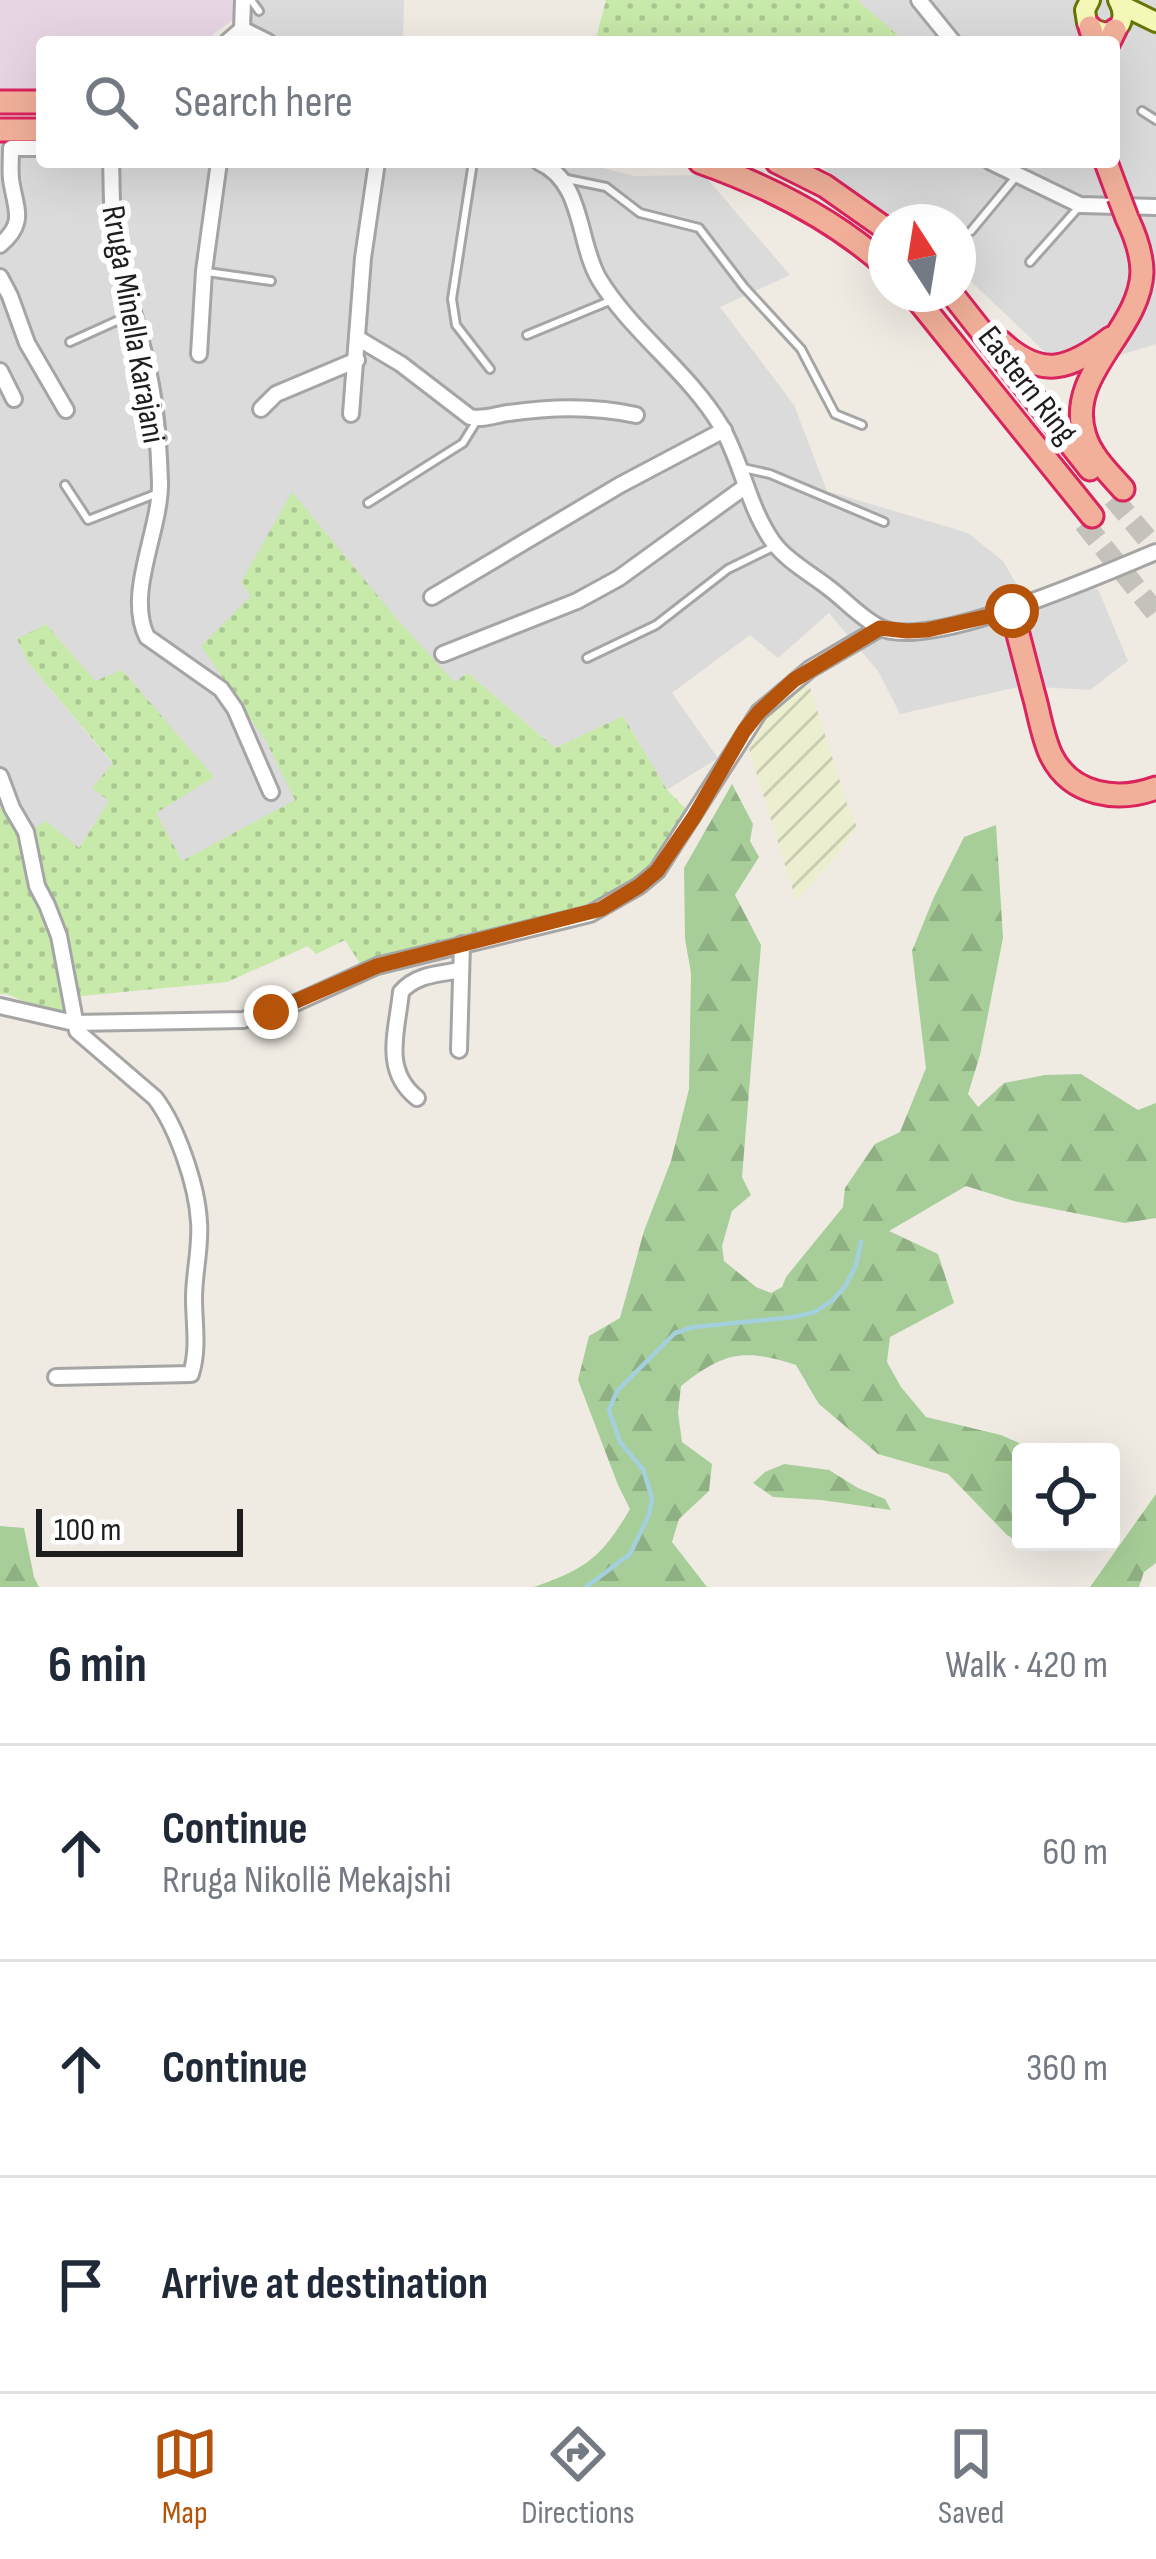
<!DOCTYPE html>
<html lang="en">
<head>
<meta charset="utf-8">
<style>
  :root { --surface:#fff; --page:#f2f2f3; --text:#1f2937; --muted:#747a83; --line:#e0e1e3; --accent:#b45309 }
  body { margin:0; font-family:"Sofia Sans Condensed",sans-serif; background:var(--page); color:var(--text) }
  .controls { position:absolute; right:36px; bottom:36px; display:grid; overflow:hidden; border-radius:12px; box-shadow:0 12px 48px #0002 }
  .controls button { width:108px; height:108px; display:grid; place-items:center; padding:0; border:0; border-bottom:3px solid var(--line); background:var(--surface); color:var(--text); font:60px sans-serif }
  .compass { position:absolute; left:868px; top:204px; width:108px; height:108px; border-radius:50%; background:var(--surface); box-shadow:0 12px 48px #0002; rotate:348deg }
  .scale { position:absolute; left:36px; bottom:30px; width:207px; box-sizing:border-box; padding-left:12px; border:6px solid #1e1e1e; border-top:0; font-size:33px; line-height:42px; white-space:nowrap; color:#1e1e1e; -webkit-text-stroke:9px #fff; paint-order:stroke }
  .stop { position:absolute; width:36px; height:36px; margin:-27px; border:9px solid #b45309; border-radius:50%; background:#fff }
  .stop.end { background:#b45309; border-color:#fff; box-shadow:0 3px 12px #0008 }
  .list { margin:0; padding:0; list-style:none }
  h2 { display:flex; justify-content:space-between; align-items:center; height:156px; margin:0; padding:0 48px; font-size:51px }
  h2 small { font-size:39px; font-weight:400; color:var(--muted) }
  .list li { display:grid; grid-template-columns:78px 1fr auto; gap:36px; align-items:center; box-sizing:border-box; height:216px; padding:0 48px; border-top:3px solid var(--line) }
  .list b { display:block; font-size:45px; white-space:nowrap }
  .list p { margin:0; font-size:39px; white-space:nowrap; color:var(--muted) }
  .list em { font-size:39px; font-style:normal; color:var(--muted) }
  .icon { flex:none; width:66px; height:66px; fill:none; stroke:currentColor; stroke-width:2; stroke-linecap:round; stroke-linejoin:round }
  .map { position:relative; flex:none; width:1156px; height:1587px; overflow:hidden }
  .search { position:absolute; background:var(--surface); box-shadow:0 12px 48px #0002; left:36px; right:36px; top:36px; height:132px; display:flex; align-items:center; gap:30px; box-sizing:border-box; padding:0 42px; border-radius:12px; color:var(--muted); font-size:45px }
  .sheet { height:804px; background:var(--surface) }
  nav { display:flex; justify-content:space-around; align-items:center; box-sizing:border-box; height:168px; border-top:3px solid var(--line); background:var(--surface); font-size:33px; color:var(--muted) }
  nav a { display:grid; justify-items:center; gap:6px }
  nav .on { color:var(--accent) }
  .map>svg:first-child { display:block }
  .residential { fill:#dcdbdb }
  .industrial { fill:#e8d5e4 }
  .farmland { fill:url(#farmland-furrows) }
  .grass { fill:url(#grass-dots) }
  .forest { fill:url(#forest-firs) }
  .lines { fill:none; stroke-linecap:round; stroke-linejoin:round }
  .stream { stroke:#a4cfdd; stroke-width:4.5 }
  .trunk-tunnel { stroke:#c5c2bc; stroke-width:21; stroke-dasharray:21 10; stroke-linecap:butt }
  .service-casing { stroke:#a5a5a5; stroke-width:12 }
  .minor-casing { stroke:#a5a5a5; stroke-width:20 }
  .secondary-casing { stroke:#667505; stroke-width:24 }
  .trunk-casing { stroke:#da245e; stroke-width:27 }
  .service { stroke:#fff; stroke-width:6 }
  .minor { stroke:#fff; stroke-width:14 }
  .secondary { stroke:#f5f9b7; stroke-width:18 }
  .trunk { stroke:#f2b09a; stroke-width:21 }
  .trunk-bridge-casing { stroke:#da245e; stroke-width:27; stroke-linecap:butt }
  .trunk-bridge { stroke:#f2b09a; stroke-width:21 }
  .route { stroke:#b45309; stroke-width:15 }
  .labels { text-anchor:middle; stroke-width:12; stroke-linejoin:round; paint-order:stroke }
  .street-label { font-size:33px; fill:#1e1e1e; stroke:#fff }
</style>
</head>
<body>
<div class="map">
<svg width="1156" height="1587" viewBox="0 0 1156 1587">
  <defs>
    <pattern id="farmland-furrows" width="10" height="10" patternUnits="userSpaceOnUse" patternTransform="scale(3)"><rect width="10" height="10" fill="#ebeecf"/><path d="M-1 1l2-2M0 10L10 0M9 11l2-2" fill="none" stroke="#c9ccb1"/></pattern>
    <pattern id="grass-dots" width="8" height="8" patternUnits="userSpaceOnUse" patternTransform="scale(3)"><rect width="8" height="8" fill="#c7e9a9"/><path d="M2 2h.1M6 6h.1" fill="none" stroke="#aac791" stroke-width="1.8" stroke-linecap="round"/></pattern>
    <pattern id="forest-firs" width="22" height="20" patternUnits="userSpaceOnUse" patternTransform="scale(3)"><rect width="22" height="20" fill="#a7ce98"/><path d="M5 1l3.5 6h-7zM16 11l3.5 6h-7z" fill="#8fb083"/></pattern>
  </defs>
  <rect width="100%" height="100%" fill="#efebe3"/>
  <g class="residential">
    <polygon points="243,0 404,0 403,42 227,42 242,29"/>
    <polygon points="857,0 1156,0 1156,344 1066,372 958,269 958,222 897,222 815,162 1114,162 1114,42 897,42 899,37"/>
    <polygon points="0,139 42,140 42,162 580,162 634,176 704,175 790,275 720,307 794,405 827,491 968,533 1003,561 1023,595 1098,589 1128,661 1090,690 1022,686 900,714 878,671 829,613 778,658 750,635 672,693 718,758 667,790 623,716 555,748 469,674 454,683 396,618 251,596 266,741 296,800 182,861 155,813 213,777 95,682 46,624 18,640 29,664 113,764 92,788 110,800 79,848 26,832 0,771"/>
  </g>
  <polygon class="industrial" points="0,0 233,0 233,20 202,42 42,42 42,91 0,90"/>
  <polygon class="farmland" points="799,686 810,688 848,807 857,827 831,863 796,900 749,749 772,708"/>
  <g class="grass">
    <polygon points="606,0 857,0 900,37 897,42 595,42"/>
    <polygon points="292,492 396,618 454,682 468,673 555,748 623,716 667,790 694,817 666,860 601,909 364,970 345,940 316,954 308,946 227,982 71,997 74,1023 7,994 0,994 0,771 27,832 46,821 79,848 109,801 92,788 113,763 29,664 17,639 46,624 95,681 122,670 214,777 156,813 182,861 295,800 266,741 201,646 251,596 241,582"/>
  </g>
  <g class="forest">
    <path d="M732,784L753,824L750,841L759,857L735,895L761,945L742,1177L751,1195L732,1211L722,1246L724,1261L756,1287L771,1293L782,1287L786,1277L843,1207L845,1188L875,1144L900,1132L926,1068L912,951L934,897L964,837L996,825L1003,938L980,1055L968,1094L978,1107L1004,1083L1045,1075L1081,1074L1138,1110L1156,1103V1218L1125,1223L1014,1201L966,1186L889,1231L938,1254L954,1303L890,1337L887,1362L901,1387L926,1417L1001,1435L1039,1452H1021V1542L1056,1543L1033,1549L1007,1535L948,1474L878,1454L819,1404L796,1365C743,1348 724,1352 681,1386L678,1413L682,1442L712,1464L709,1491L679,1519L672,1542L707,1587H534C586,1569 602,1557 630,1509L618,1485L578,1380L589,1336L620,1318L644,1231L671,1161L689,1089L691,973L685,939L684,868Z"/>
    <polygon points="784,1464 829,1470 858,1488 885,1499 891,1510 821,1500 773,1497 753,1483 765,1472"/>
    <polygon points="1156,1494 1156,1563 1144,1572 1139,1587 1090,1587"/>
    <polygon points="0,1526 24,1528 34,1577 39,1587 0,1587"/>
  </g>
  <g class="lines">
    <polyline class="stream" points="586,1587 630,1554 649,1515 652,1498 643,1469 620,1442 609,1410 617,1391 675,1333 694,1327 794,1317 815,1312 833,1300 846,1285 856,1265 861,1242"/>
    <g class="trunk-tunnel">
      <polyline points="1113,498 1156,549"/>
      <polyline points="1084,523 1156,613"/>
    </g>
    <g class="service-casing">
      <g id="service">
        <polyline points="251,0 259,11"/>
        <polyline points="1142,111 1156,120"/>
        <polyline points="473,162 452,299 456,325 490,369"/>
        <polyline points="567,179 606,187 640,213 699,228 744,287 801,349 835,414 862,425"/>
        <polyline points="971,231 1015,178"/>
        <polyline points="1030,262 1078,208"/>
        <polyline points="207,272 271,281"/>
        <polyline points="527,335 612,300"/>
        <polyline points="70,342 132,314"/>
        <polyline points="743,468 770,474 884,522"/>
        <polyline points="65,485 88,520 158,493"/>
        <polyline points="368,503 463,443 476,422"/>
        <polyline points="587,658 656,625 728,569 773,547"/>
      </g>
    </g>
    <g class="minor-casing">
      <g id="minor">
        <polyline points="919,0 953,42"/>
        <polyline points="242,29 268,42"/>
        <polyline points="242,29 243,0"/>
        <polyline points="227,42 242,29"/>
        <path d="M111,162C112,183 111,206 114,227C120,273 136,318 146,362C155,396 159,447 160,482C161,530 125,593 147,637L221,689L235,709L271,792"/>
        <path d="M539,162C584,182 577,241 599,279C632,333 688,371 721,426C742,462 748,507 773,542C786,560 811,574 829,588C845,600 861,618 879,627C927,653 1104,573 1156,552"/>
        <polyline points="991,162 1080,205 1156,207"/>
        <path d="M0,245C27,222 15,209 11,179C10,169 11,158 11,148H42"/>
        <polyline points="0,277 10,296 27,343 66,410"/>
        <path d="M359,339L401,364L470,417C484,420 494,415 508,413C549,407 596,406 636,415"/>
        <polyline points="199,354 204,271 219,162"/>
        <polyline points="0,371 14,399"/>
        <polyline points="261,409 276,394 357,360"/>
        <polyline points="351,414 363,258 377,162"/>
        <polyline points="432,597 620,485 724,430"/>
        <polyline points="443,654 577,601 619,578 746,486"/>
        <path d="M0,776L12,808L26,832L37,886L47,905L59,936L77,1031L155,1098C177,1127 197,1185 199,1222C201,1247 194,1273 194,1298C194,1325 199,1348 191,1374L56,1377"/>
        <polyline points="0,1006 74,1023 243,1020 289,1006 377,966 590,914 639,886 657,871 759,712 810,669 880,628"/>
        <polyline points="459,1050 462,944"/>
        <path d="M417,1098C382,1070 397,1032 401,992C416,974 440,974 461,970"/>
      </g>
    </g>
    <g class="secondary-casing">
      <g id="secondary">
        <path d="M1090,0L1085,10L1087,23C1107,44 1133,26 1118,0"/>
        <polyline points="1121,5 1156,22"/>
      </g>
    </g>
    <g class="trunk-casing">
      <g id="trunk">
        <polyline points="1090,27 1095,42"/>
        <polyline points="1109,42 1115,30"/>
        <polyline points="0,102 42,102"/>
        <polyline points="0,130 42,130"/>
        <path d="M700,162C768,186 832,218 886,266"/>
        <polyline points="777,162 825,186 886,229"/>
        <polyline points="1106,162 1119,197"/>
        <polyline points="913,294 1092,516"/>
        <polyline points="952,294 1090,469"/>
        <path d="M1001,342C1042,380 1070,369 1111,338"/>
        <path d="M1123,489C1109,473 1091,456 1085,436C1064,374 1140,332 1142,272C1142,253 1135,235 1127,218"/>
        <path d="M1012,611C1019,638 1026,665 1033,692C1039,712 1042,736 1051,755C1071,796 1118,802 1156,788"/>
      </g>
    </g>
    <use href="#service" class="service"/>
    <use href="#minor" class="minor"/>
    <use href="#secondary" class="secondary"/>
    <use href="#trunk" class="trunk"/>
    <g class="trunk-bridge-casing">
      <polyline id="trunk-bridge" points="1119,197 1127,218"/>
    </g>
    <use href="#trunk-bridge" class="trunk-bridge"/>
  </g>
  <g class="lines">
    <polyline class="route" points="271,1012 377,966 601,909 639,886 657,871 694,817 744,731 759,712 794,680 880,628 907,631 927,630 1012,611"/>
  </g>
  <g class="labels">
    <g class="street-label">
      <text transform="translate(135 324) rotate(80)" y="12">Rruga Minella Karajani</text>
      <text transform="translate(1029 384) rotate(52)" y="12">Eastern Ring</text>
    </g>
  </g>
</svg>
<div class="controls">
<button><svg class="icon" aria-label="locate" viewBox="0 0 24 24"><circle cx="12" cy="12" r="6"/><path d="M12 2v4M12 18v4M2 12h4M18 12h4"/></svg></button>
</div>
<svg class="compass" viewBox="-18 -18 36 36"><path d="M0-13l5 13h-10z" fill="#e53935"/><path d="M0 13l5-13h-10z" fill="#747a83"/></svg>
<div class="scale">100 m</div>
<div class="stop" style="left:1012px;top:611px"></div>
<div class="stop end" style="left:271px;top:1012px"></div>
<div class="search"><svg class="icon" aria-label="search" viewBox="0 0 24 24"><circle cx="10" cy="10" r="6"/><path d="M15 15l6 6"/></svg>Search here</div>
</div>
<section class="sheet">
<h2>6 min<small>Walk · 420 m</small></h2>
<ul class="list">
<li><svg class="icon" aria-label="ahead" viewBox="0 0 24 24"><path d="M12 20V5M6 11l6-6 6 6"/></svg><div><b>Continue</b><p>Rruga Nikollë Mekajshi</p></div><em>60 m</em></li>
<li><svg class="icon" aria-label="ahead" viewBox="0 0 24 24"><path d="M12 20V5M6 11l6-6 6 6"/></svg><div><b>Continue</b></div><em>360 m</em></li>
<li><svg class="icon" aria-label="arrive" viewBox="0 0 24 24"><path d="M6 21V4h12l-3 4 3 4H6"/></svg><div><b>Arrive at destination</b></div></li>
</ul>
</section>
<nav>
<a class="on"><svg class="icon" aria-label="map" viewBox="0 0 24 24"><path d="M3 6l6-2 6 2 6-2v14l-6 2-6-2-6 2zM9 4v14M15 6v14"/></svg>Map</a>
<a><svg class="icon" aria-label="directions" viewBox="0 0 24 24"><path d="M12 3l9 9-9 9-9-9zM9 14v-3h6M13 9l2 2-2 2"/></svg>Directions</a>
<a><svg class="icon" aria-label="saved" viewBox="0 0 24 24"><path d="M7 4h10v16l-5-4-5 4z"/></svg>Saved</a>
</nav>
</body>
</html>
